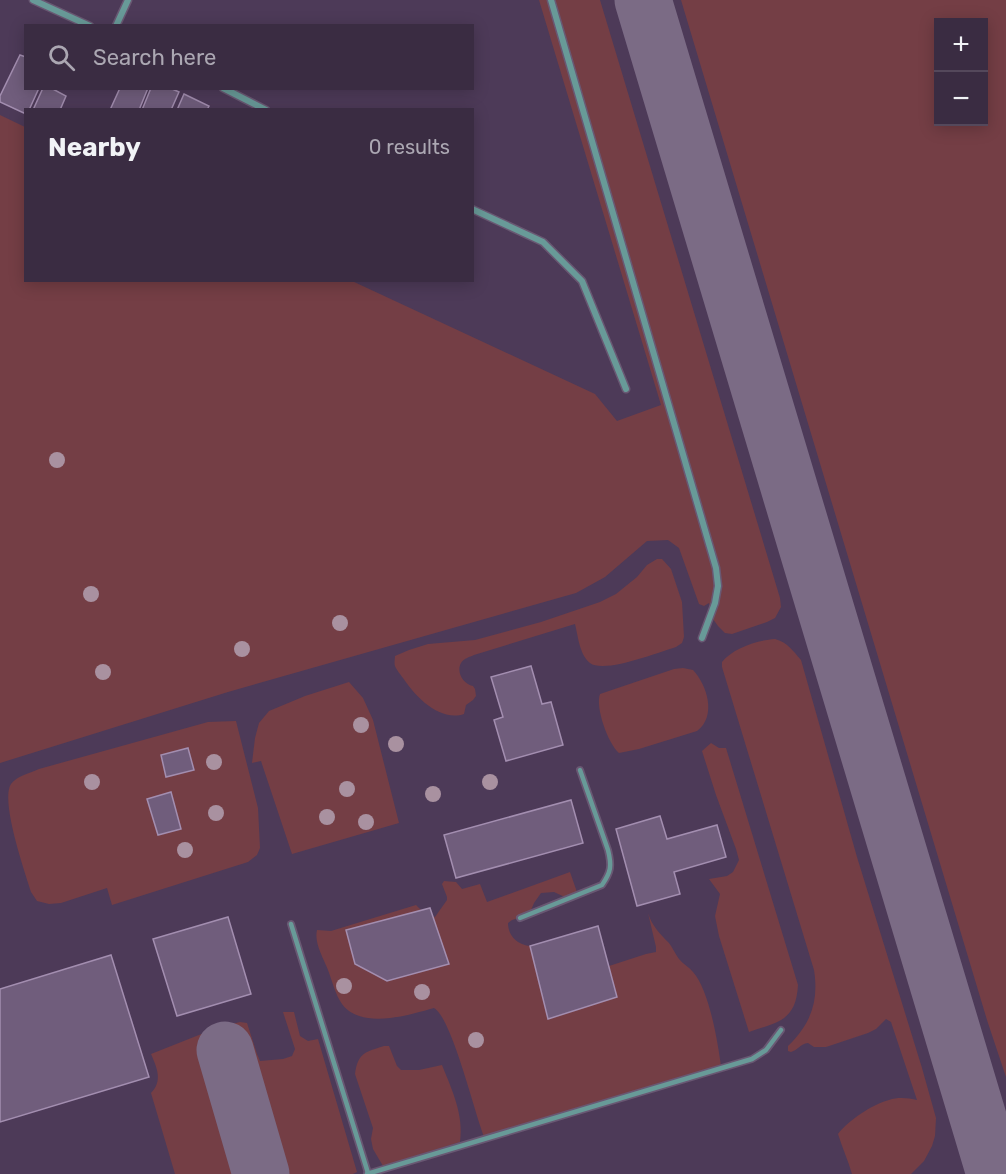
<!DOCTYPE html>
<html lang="en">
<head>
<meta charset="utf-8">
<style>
  :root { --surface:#3a2c42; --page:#413449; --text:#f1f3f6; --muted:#aba7b2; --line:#54485b }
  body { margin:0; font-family:Rubik,sans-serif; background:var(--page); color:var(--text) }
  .controls { position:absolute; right:18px; top:18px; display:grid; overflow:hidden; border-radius:0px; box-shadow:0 3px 15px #0003 }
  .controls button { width:54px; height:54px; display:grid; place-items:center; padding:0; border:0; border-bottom:2px solid var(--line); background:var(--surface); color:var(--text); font:30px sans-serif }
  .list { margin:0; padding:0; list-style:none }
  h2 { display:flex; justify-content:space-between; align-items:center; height:78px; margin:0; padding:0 24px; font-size:26px }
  h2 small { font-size:20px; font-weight:400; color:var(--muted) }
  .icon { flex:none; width:33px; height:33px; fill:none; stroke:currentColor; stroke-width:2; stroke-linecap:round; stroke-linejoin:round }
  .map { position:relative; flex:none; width:1006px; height:1174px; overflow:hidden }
  .search { position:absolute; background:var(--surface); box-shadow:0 3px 15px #0003; left:24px; top:24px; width:450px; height:66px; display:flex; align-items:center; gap:15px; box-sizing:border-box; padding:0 21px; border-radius:0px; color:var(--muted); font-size:22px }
  .panel { position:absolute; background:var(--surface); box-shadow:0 3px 15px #0003; left:24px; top:108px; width:450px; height:174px; border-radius:0px }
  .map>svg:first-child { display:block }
  .green { fill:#743e45; fill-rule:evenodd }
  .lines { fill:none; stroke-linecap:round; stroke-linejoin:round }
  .taxiway { stroke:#7b6b85; stroke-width:57 }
  .building { fill:#705d7c; stroke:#a38eb0; stroke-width:1.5 }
  .service-casing { stroke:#695873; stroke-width:8 }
  .minor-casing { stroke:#695873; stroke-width:9 }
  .service { stroke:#689a98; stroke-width:4.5 }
  .minor { stroke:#689a98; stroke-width:6 }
  .tree { fill:#a991a0 }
</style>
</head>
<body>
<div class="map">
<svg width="1006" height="1174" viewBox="0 0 1006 1174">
  <rect width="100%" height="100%" fill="#4d3a58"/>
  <g class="green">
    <polygon points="539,0 600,0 780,598 781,607 775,618 767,622 732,634 725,633 718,626 713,619 709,603 704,606 699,604 679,548 668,540 647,541 605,577 576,593 228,692 0,763 0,115 25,127 26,280 352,281 595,394 617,421 661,405"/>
    <path d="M681,0H1006V1077L987,1020ZM938,22H984V122H938Z"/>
    <path d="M657,559H662L671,569L682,602L684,637L682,643L676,647C659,652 604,674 590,663C579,654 578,635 575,624L474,655C470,657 464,658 461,663C456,672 463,684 473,686L475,689L476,696L473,700L466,705L464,714C439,722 415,696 403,678C400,674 396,669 395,666C394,664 395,658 395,656L409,650L428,644L475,640L541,622L600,602L616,594L637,577L647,565Z"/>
    <path d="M775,639C787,642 793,651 801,660L857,857L922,1068L936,1118L935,1136L932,1146L924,1161L911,1174H852C848,1160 842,1147 838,1134C849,1120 871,1105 889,1100C898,1097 908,1098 917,1100L891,1022L886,1019L876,1029L868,1033L826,1047H814L808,1043C800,1044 798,1050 791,1052L788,1051V1046C811,1024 819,1001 814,970L722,667V662C733,648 758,640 775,639Z"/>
    <path d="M683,668L693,670C707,685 717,716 697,731L639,749L619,753C608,744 595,707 600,694L674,669Z"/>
    <polygon points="349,682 363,698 373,720 399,823 292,854 261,761 252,763 255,738 259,723 269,711 305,696"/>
    <path d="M236,721L258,808L260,848L257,855L248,862L112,905L107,888L61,903L49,904L37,901L31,892C25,872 0,801 11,784C17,776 30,773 39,769L208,722Z"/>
    <path d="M711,743L719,748H726L798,985C796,1021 778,1022 749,1032L719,936L715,916L720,894L709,879L727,876L733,872L739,860L736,849L716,795L702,751Z"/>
    <path d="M570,872L578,895L569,899L554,892L541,893L534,903L529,915L512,920L508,923C508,936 518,945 530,946L548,1019L617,997L609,966L646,954L656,952V947L648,913C652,926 660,934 669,943C673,948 675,954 679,959C683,964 689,967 693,972C709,989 718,1043 721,1066L593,1103L485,1139C475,1115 452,1018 434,1008C409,1015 361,1030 342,1004C335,994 332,980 328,970C323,957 314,943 317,930L331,931L416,905L426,915L435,917L447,900V897L442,884L444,881L456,882L462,889L480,884L487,902Z"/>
    <polygon points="283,1012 294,1012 300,1036 308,1041 318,1039 357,1172 353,1174 272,1174 230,1029 232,1024 240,1022 247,1023 257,1054 260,1061 283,1059 292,1056 295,1049"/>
    <path d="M209,1031L253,1174H175L151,1093C163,1081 157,1068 151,1054Z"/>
    <path d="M384,1046H389L397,1066L401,1070H419L442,1065C452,1090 464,1115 460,1142L383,1166L373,1149L371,1139L373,1128L355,1074C358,1052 366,1052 384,1046Z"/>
  </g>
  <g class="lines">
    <g class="taxiway">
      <polyline points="643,0 995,1174"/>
      <polyline points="225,1050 261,1174"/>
    </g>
  </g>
  <g class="building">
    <polygon points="20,55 26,57 26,88 39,88 29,110 26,110 26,114 0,102 0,96"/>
    <polygon points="43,88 51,88 66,96 60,110 33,110"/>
    <polygon points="120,88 148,88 139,110 110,110"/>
    <polygon points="151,88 170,88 179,92 171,110 142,110"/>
    <polygon points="184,94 209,106 207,110 177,110"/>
    <polygon points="531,666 542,704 551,702 563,745 506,761 494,720 503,717 491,677"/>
    <polygon points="188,748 194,770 166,777 161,755"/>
    <polygon points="171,792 181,829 158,835 147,799"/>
    <polygon points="571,800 583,843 456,878 444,835"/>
    <polygon points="660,816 667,839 717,825 726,857 674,872 680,894 637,906 616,829"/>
    <polygon points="430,908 449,964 387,981 355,964 346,930"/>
    <polygon points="228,917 251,994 177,1016 153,939"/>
    <polygon points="598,926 617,997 548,1019 530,946"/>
    <polygon points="111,955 149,1077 0,1122 0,989"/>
  </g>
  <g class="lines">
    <g class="service-casing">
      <g id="service">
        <path d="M520,918L602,885C611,872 612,866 608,850L580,770"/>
        <polyline points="291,924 368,1173"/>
        <polyline points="367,1174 752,1059 766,1050 781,1030"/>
      </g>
    </g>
    <g class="minor-casing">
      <g id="minor">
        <polyline points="33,0 90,26"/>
        <polyline points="551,0 716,568 718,586 715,603 702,638"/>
        <polyline points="116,26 128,0"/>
        <polyline points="223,88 266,110"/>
        <polyline points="472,209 543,242 582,281 626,389"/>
      </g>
    </g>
    <use href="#service" class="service"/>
    <use href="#minor" class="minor"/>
  </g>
  <g class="tree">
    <circle cx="57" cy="460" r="8"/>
    <circle cx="91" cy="594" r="8"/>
    <circle cx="340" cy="623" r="8"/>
    <circle cx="242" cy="649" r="8"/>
    <circle cx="103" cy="672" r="8"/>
    <circle cx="361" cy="725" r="8"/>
    <circle cx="396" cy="744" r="8"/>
    <circle cx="214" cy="762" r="8"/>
    <circle cx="92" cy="782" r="8"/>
    <circle cx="490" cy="782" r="8"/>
    <circle cx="347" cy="789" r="8"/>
    <circle cx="433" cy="794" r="8"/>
    <circle cx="216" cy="813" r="8"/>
    <circle cx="327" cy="817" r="8"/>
    <circle cx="366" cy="822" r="8"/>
    <circle cx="185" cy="850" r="8"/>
    <circle cx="344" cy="986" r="8"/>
    <circle cx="422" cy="992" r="8"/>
    <circle cx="476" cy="1040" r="8"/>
  </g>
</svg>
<div class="controls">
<button>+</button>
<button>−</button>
</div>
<div class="search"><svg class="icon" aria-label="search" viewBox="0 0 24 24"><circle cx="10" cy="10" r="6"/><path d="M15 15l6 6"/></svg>Search here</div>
<section class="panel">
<h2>Nearby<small>0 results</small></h2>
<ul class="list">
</ul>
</section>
</div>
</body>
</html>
